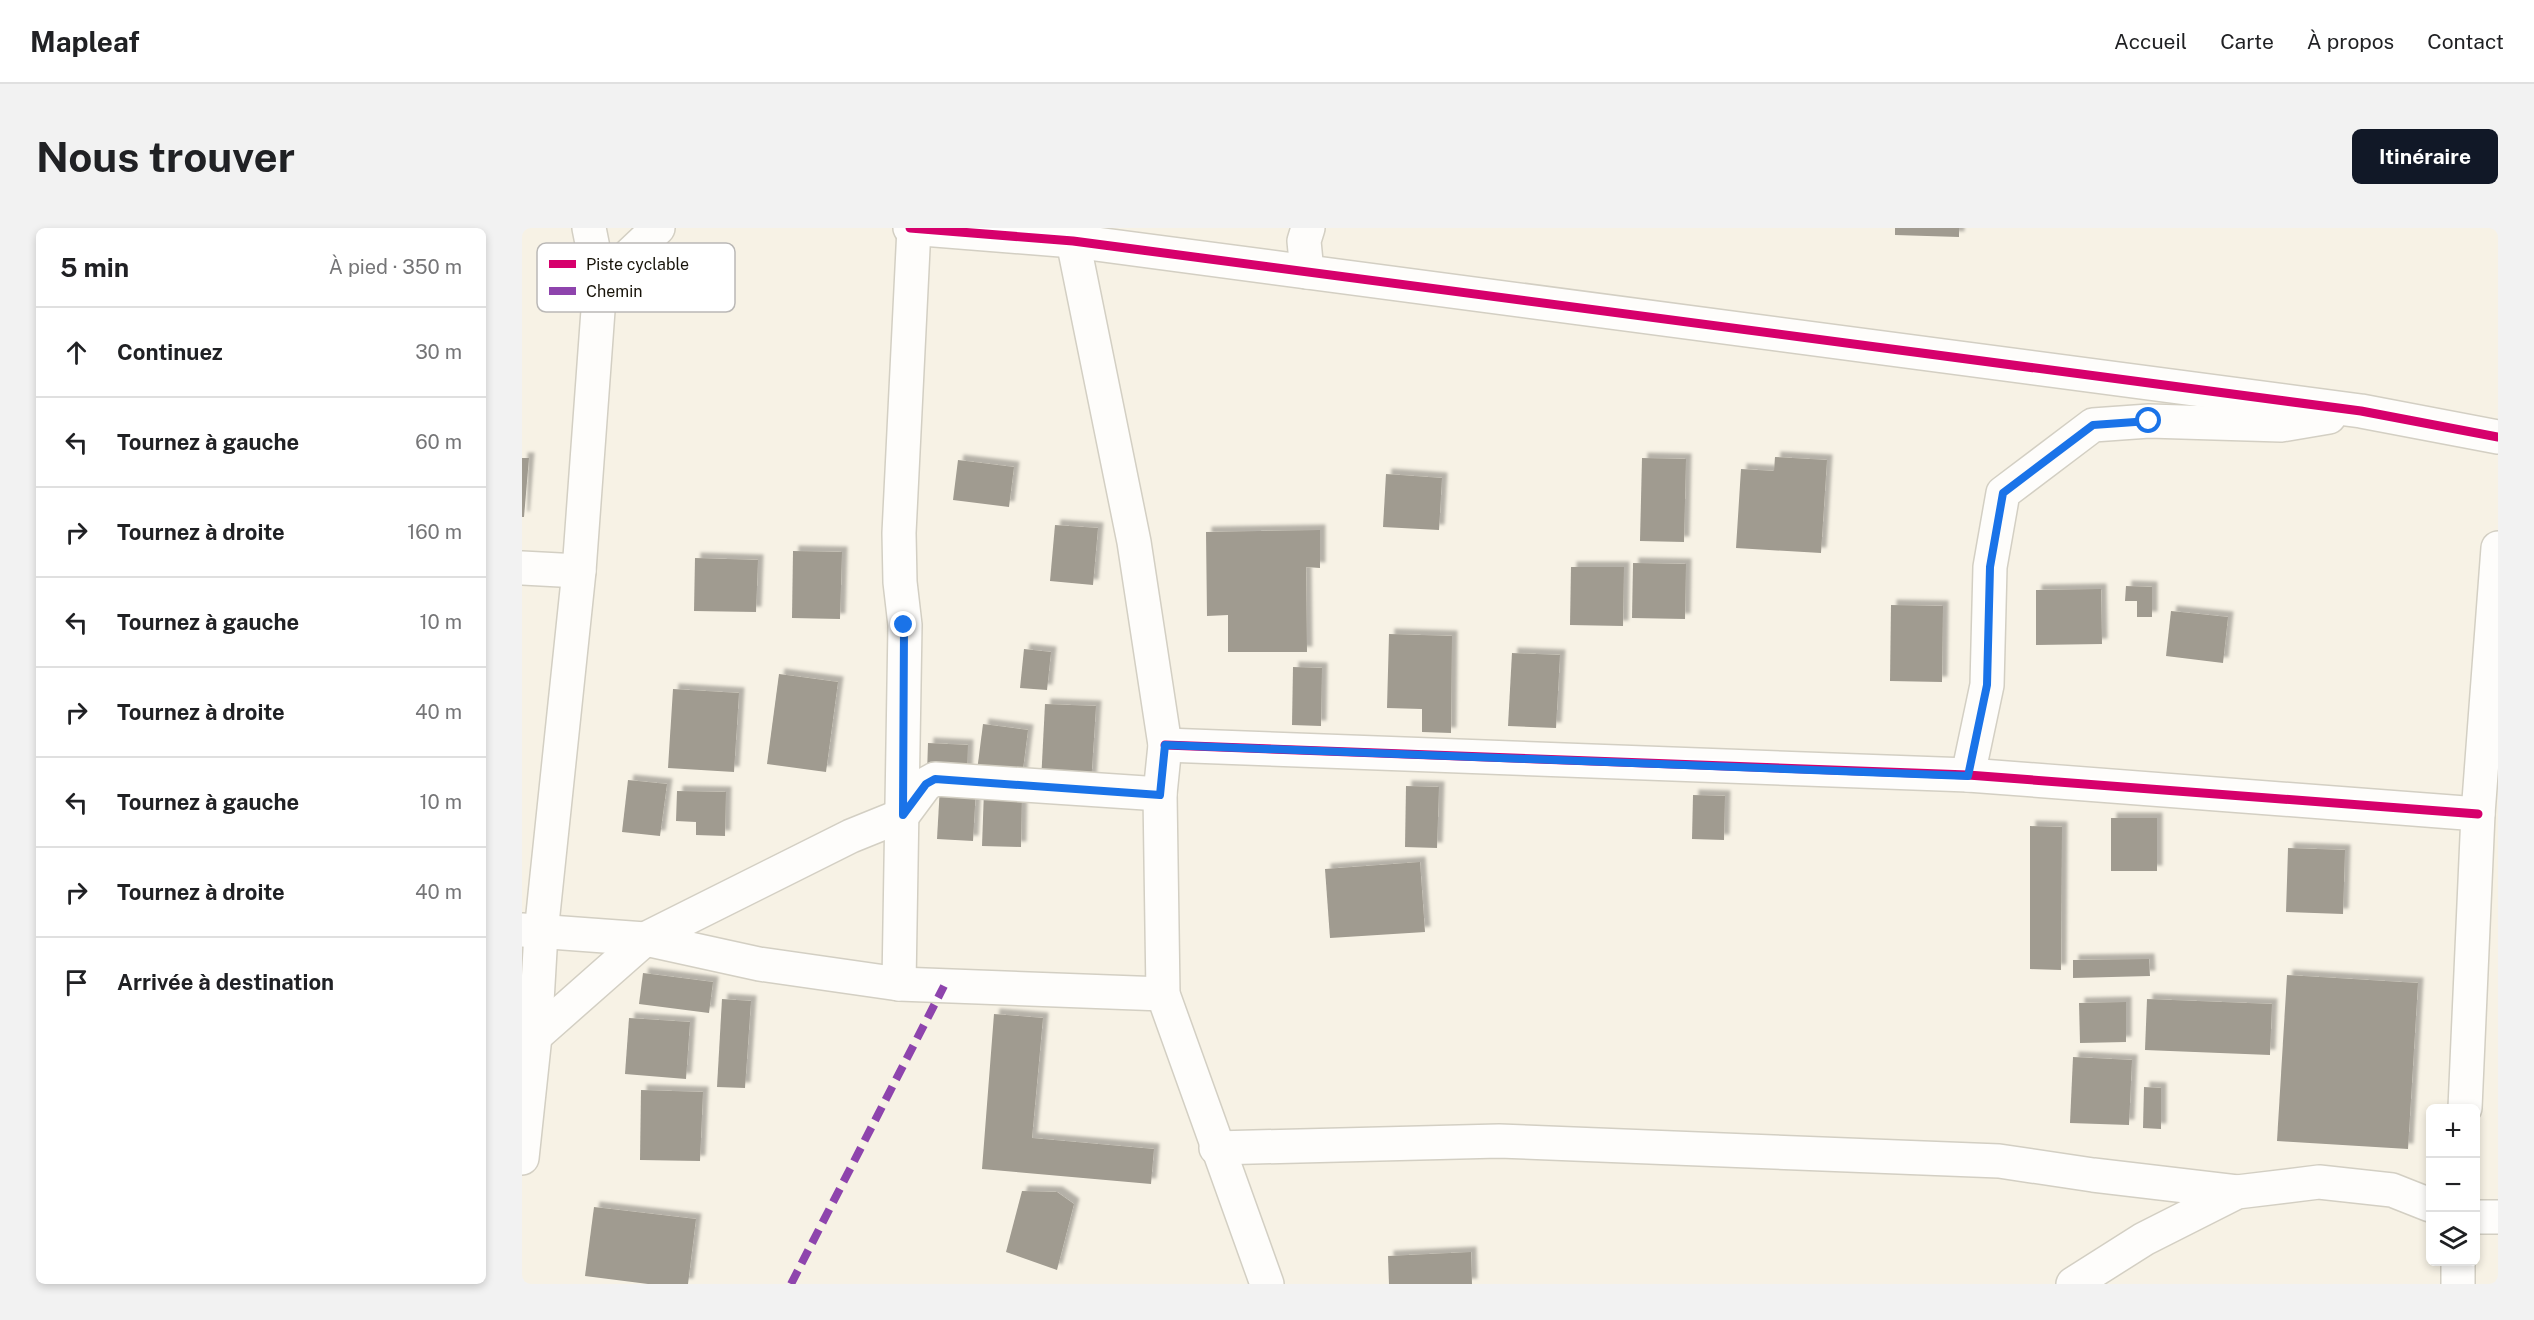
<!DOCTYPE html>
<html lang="fr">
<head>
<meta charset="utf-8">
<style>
  :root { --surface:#fff; --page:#f2f2f2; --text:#202124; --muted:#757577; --line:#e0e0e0; --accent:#111827 }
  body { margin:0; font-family:"Public Sans",sans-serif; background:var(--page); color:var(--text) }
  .controls { position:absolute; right:18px; bottom:18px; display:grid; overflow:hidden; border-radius:9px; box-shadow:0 3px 9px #0003 }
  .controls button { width:54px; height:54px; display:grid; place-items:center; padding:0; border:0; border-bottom:2px solid var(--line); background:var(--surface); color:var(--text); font:30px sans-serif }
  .stop { position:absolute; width:18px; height:18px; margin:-14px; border:4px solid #1a73e8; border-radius:50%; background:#fff }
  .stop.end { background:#1a73e8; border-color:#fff; box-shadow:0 2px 6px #0008 }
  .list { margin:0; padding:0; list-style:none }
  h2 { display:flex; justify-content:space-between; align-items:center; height:78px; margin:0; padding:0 24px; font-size:26px }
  h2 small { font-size:20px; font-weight:400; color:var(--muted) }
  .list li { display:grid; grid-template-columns:39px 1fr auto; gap:18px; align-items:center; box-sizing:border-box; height:90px; padding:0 24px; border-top:2px solid var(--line) }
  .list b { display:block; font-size:22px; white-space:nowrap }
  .list em { font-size:20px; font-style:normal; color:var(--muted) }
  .icon { flex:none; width:33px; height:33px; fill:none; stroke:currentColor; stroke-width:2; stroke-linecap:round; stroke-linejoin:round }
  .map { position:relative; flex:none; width:1976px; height:1056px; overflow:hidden; border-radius:9px }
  header { display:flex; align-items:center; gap:36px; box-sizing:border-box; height:84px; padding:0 30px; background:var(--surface); border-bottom:2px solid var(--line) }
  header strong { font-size:28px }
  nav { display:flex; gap:33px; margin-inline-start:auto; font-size:21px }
  .intro { display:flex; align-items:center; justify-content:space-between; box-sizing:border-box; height:144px; padding:0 36px }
  h1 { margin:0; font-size:42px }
  .button { padding:15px 27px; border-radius:9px; background:var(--accent); color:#fff; font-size:21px; font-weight:700 }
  main { display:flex; gap:36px; padding:0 36px }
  aside { flex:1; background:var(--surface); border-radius:9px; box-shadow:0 3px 9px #0003 }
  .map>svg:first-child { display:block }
  .building { fill:#a09b90; filter:url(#shadow) }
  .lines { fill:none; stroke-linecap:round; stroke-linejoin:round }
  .minor-casing { stroke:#d3cfc3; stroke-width:36 }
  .minor { stroke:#fefdfb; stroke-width:33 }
  .quiet { stroke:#8e44ad; stroke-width:8; stroke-dasharray:15 8; stroke-linecap:butt }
  .cycleway-casing { stroke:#fff; stroke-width:13 }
  .cycleway { stroke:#d6006c; stroke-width:9 }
  .route { stroke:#1a73e8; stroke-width:8 }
  .key { fill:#fff; stroke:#bab8b6; stroke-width:1.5 }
  .key-label { font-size:16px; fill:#18140a }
</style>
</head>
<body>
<header>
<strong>Mapleaf</strong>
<nav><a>Accueil</a><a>Carte</a><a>À propos</a><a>Contact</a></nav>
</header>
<div class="intro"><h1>Nous trouver</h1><a class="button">Itinéraire</a></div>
<main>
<aside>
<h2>5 min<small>À pied · 350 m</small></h2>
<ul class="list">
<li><svg class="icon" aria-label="ahead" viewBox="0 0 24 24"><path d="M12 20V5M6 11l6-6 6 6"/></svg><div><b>Continuez</b></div><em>30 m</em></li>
<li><svg class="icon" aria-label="left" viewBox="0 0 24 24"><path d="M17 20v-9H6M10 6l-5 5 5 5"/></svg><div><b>Tournez à gauche</b></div><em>60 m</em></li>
<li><svg class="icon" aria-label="right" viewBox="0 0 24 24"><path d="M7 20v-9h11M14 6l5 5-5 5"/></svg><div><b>Tournez à droite</b></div><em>160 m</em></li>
<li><svg class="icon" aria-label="left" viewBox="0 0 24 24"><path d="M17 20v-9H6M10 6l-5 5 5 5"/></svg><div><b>Tournez à gauche</b></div><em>10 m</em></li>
<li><svg class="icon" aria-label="right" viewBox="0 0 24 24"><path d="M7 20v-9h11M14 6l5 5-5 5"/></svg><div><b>Tournez à droite</b></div><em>40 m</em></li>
<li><svg class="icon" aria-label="left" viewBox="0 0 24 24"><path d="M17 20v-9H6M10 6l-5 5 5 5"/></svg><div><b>Tournez à gauche</b></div><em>10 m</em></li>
<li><svg class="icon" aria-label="right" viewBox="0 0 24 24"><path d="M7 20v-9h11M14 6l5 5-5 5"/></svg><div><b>Tournez à droite</b></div><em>40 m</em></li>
<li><svg class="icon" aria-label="arrive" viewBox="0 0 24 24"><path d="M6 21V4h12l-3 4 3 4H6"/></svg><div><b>Arrivée à destination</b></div></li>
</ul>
</aside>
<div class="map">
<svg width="1976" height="1056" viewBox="0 0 1976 1056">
  <defs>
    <filter id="shadow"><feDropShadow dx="5.5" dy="-5.5" stdDeviation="1.5" flood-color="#0004"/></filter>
  </defs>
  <rect width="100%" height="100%" fill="#f7f2e5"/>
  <g class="building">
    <polygon points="1373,0 1437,0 1437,9 1373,7"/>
    <polygon points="1253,229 1305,232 1299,325 1214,320 1219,241 1252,243"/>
    <polygon points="0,230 7,230 2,289 0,289"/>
    <polygon points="1120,230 1164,231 1162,314 1118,313"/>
    <polygon points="436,232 492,239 487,279 431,272"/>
    <polygon points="864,246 920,250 917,302 861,299"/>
    <polygon points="533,297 576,300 571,357 528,353"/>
    <polygon points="798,302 798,340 784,339 785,424 706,424 706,387 685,388 684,304"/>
    <polygon points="271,323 320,324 318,391 270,390"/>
    <polygon points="173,330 236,332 234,384 172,383"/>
    <polygon points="1111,335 1164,336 1163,391 1110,390"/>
    <polygon points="1049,339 1102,339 1101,398 1048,397"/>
    <polygon points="1604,358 1630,359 1630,389 1615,389 1615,373 1603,373"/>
    <polygon points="1579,361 1580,416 1514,417 1514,362"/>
    <polygon points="1369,377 1421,378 1420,454 1368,453"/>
    <polygon points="1649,383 1706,389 1701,435 1644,428"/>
    <polygon points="867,406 930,408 929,505 900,504 900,481 865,480"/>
    <polygon points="502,421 529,424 525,462 498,460"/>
    <polygon points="990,425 1038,427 1034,500 986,498"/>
    <polygon points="771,439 800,440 799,498 770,497"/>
    <polygon points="257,446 316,454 304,544 245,536"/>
    <polygon points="151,461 217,465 212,544 146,540"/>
    <polygon points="523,476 574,478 569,557 519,554"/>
    <polygon points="461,496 506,502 500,549 455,543"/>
    <polygon points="406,515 446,517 445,548 405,546"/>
    <polygon points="106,552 145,556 138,608 100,604"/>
    <polygon points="418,558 454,560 451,613 415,611"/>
    <polygon points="884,558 917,559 915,620 883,619"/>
    <polygon points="462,562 500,564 499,619 460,618"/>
    <polygon points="155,563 204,564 203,608 174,607 174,594 154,593"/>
    <polygon points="1171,567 1203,568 1202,612 1170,611"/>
    <rect x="1589" y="590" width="46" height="53"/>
    <polygon points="1508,598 1540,599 1539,742 1508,741"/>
    <polygon points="1766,620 1823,622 1821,686 1764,684"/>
    <polygon points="898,634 903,704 808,710 803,641"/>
    <polygon points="1627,731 1628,748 1551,750 1551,732"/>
    <polygon points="121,745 191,754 187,785 117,776"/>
    <polygon points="1765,747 1896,755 1886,921 1755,913"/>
    <polygon points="200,771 229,773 223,860 195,859"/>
    <polygon points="1625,771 1750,776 1748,827 1623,822"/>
    <polygon points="1604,774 1604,814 1558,815 1557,775"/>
    <polygon points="472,786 521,790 510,910 632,921 629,956 460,941"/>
    <polygon points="107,790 168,794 164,851 103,846"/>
    <polygon points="1551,829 1610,832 1607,897 1548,895"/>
    <polygon points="1622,859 1639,860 1639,901 1621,900"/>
    <polygon points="119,862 181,864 178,933 118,932"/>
    <polygon points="500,963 535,964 552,976 535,1042 484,1024"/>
    <polygon points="72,979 174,991 166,1056 126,1056 63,1048"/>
    <polygon points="949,1024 950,1056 867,1056 866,1028"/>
  </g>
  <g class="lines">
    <g class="minor-casing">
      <g id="minor">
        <polyline points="388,0 551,13 1839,183 1976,209"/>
        <polyline points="551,13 612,314 643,517 638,566 641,766 745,1056"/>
        <polyline points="785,44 782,13 786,0"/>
        <polyline points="78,55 136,0"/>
        <polyline points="0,340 57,343"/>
        <polyline points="643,517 1446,547 1956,586"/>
        <polyline points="1446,547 1465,457 1468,339 1481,265 1571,197 1627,193 1759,197 1807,189"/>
        <polyline points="0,702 123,711 237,736 377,756 641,766"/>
        <polyline points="377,756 383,397 378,354 377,305 392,0"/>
        <polyline points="13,808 123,711 329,608 381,587 404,556 413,551 638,566"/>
        <polyline points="1943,880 1956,586 1976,320"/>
        <polyline points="694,920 977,913 1477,933 1571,947 1715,964"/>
        <polyline points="0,930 13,808 19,705 57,343 78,55 67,0"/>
        <polyline points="1954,989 1976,989"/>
        <polyline points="1551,1056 1622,1011 1715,964 1797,954 1870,962 1908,977"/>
        <polyline points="1936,1056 1936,1034"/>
      </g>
    </g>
    <use href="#minor" class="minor"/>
    <polyline class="quiet" points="269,1056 422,758"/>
    <g class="cycleway-casing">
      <g id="cycleway">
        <polyline points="388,0 551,13 1839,183 1976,209"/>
        <polyline points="643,517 1446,547 1956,586"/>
      </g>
    </g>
    <use href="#cycleway" class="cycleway"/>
  </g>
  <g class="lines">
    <polyline class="route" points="382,397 381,587 404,556 413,551 638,567 643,517 1446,548 1465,457 1468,339 1481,265 1571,197 1627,193"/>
  </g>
  <rect x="15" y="15" width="198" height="69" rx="9" class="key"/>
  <rect x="27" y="32" width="27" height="8" fill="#d6006c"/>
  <rect x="27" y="59" width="27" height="8" fill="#8e44ad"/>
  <g class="key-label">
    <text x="64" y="42">Piste cyclable</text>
    <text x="64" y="69">Chemin</text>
  </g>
</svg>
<div class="controls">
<button>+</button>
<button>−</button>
<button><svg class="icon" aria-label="layers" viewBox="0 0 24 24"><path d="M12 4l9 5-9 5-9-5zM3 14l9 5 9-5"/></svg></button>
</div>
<div class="stop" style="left:1627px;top:193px"></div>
<div class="stop end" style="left:382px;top:397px"></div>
</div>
</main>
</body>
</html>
